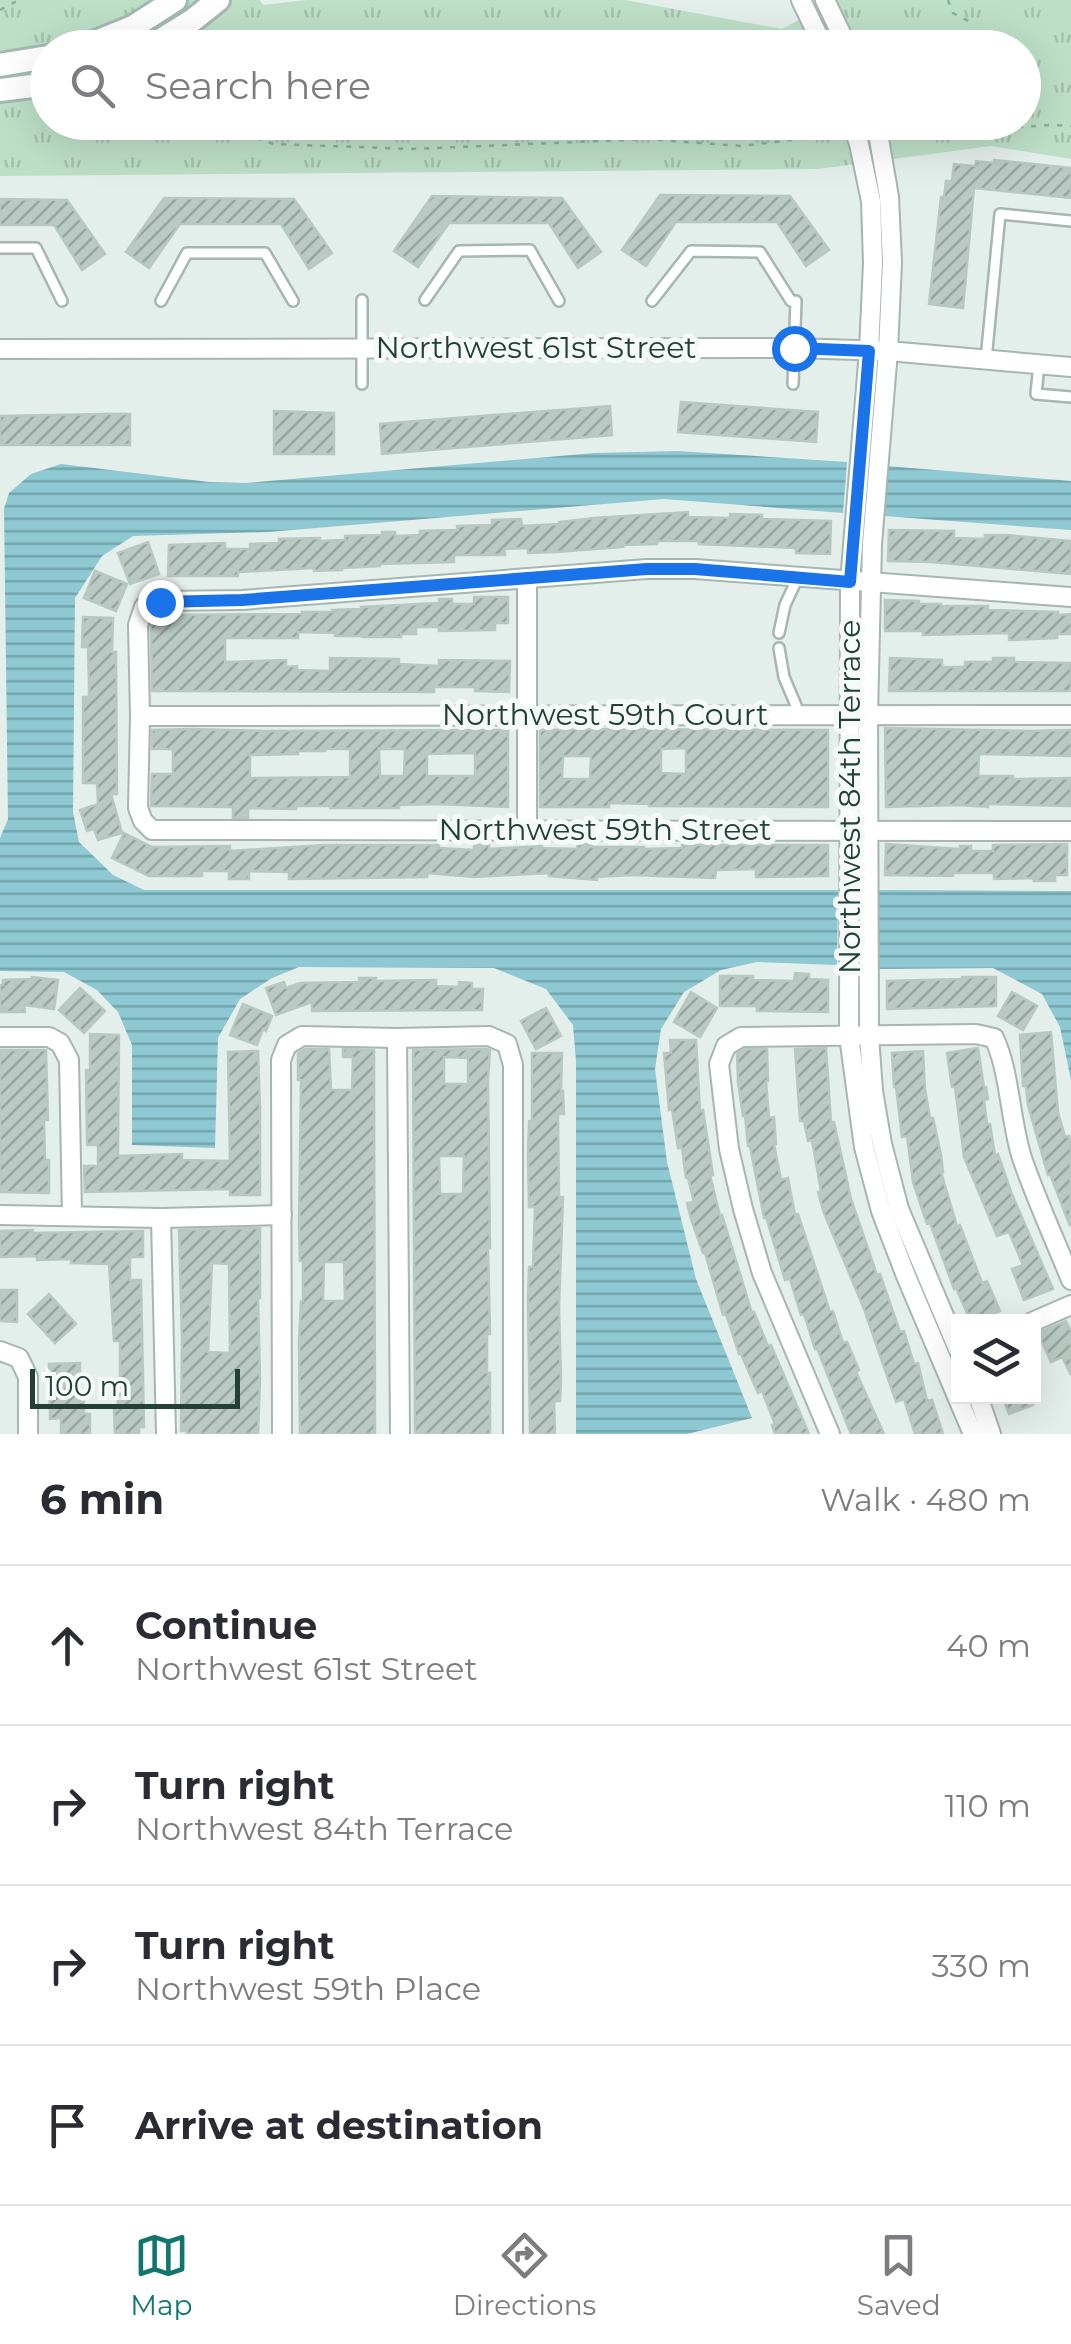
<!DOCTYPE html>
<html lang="en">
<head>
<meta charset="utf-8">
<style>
  :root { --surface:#fff; --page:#f2f2f3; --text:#2b2b33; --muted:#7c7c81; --line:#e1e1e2; --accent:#0f766e }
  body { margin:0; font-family:Montserrat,sans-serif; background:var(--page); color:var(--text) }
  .controls { position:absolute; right:30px; bottom:30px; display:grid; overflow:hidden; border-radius:0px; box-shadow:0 10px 40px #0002 }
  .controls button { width:90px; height:90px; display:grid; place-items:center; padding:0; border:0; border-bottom:2px solid var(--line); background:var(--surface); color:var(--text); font:50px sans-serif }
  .scale { position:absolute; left:30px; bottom:25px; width:210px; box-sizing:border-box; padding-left:10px; border:5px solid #234038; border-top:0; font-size:28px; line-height:35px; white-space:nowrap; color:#234038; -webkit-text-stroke:8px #f5faf8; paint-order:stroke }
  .stop { position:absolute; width:30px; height:30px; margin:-22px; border:8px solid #1a73e8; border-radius:50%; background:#fff }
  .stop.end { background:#1a73e8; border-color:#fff; box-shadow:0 2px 10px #0008 }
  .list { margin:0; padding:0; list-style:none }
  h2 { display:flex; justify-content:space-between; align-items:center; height:130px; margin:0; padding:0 40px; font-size:42px }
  h2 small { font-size:32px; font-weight:400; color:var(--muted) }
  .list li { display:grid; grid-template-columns:65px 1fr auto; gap:30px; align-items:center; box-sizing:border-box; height:160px; padding:0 40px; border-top:2px solid var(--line) }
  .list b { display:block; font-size:38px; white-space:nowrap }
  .list p { margin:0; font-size:32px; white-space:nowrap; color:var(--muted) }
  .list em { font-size:32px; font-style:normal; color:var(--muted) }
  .icon { flex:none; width:55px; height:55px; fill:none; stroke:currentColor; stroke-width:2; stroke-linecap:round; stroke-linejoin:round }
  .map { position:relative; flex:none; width:1071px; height:1434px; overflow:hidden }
  .search { position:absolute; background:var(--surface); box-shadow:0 10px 40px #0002; left:30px; right:30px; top:30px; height:110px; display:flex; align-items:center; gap:25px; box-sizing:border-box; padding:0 35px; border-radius:55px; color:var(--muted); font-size:38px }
  .sheet { height:770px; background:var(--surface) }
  nav { display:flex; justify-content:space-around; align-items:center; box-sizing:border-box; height:140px; border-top:2px solid var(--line); background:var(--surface); font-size:28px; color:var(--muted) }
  nav a { display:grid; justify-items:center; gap:5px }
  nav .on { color:var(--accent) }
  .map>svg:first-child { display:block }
  .grass { fill:url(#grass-tufts); fill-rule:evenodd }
  .water { fill:url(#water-rules) }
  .building { fill:url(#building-hatch); stroke:#b7c8c1; stroke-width:2.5; fill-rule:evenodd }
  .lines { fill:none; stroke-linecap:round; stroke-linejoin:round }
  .lane-casing { stroke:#a6b6b1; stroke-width:14 }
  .street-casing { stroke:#a6b6b1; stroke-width:22 }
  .secondary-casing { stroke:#a3bab2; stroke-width:28 }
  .path { stroke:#85b1a3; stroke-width:2.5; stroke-dasharray:5 8; stroke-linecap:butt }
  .lane { stroke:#fff; stroke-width:9 }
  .street { stroke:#fff; stroke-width:18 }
  .secondary { stroke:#fff; stroke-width:22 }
  .route { stroke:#1a73e8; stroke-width:12 }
  .labels { text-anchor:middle; stroke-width:10; stroke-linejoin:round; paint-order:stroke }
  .street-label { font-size:30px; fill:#234038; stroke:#f5faf8 }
</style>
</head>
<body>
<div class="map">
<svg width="1071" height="1434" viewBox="0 0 1071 1434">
  <defs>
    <pattern id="grass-tufts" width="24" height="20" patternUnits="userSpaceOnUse" patternTransform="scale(2.5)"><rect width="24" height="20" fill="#bddfc6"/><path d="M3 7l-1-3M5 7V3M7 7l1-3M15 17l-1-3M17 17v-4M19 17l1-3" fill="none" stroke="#a2c0ab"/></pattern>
    <pattern id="water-rules" width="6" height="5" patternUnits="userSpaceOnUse" patternTransform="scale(2.5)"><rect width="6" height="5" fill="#8dc8d3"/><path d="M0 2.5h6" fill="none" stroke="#73a4ac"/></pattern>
    <pattern id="building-hatch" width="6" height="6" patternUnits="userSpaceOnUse" patternTransform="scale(2.5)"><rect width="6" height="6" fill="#bac9c3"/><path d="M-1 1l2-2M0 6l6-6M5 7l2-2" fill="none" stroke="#97a59f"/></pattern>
  </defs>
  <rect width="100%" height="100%" fill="#e4eeea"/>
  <path class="grass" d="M0,0H260L263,5L307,0H625L782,29L836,0H1071V159L991,146L818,169L0,176ZM48,48H1024V122H48Z"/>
  <g class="water">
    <polygon points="678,451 847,462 843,513 664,499 268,532 133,536 102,556 75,598 73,812 79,842 113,875 144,890 838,890 837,965 757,962 721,970 684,992 661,1029 655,1069 667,1162 696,1279 752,1418 687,1434 576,1434 576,1061 573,1025 546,989 494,968 299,967 272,978 240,999 218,1038 215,1148 132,1145 132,1045 118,1012 97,990 64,972 0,971 0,838 8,819 4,509 9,493 31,474 61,464 209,482 246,483 594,453"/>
    <polygon points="887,466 1071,481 1071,530 884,516"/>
    <polygon points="878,890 1071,891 1071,1080 1060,1027 1042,994 993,968 879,969"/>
  </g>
  <g class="building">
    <polygon points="994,160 1071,168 1071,198 974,188 963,308 929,304 941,197 944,197 946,181 952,181 954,164 975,166 976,161 994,163"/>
    <polygon points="660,195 790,196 829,250 806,266 777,222 676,222 646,266 622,250"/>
    <polygon points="432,196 562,198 601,252 578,268 549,223 449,223 418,267 394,251"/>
    <polygon points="164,198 294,199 332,253 309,269 281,224 180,224 149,268 126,252"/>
    <polygon points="0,199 67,200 105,254 82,270 54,225 0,225"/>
    <polygon points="681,402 818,412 816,442 678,432"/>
    <polygon points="610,406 612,435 382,454 380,424"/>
    <polygon points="274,411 334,413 334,454 274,454"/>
    <polygon points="105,414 130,414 130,445 0,445 0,416"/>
    <polygon points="688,512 688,517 730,518 730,514 762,515 762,519 831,521 830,554 796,553 796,548 699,544 699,541 657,541 657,544 622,545 623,547 556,552 528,553 528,548 504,549 505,555 454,555 454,562 380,564 380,566 342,568 342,570 314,571 314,568 238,572 238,576 168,576 169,545 225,543 225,549 250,549 250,544 279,543 279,539 320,538 320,541 345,540 345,536 382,535 382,532 395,532 395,536 420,535 420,531 458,530 457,526 492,525 492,520 521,519 522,526 559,524 559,522 594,518"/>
    <polygon points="889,530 954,531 954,538 985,539 985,535 1006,535 1071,541 1071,574 931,562 888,561"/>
    <polygon points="148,542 159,574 130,584 118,553"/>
    <polygon points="95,571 127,584 116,611 84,598"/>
    <polygon points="474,597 508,597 508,623 495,623 495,630 439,631 439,627 416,627 416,634 401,634 401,637 362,637 362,636 335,636 335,633 298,632 298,638 225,638 225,662 286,660 286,667 297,666 297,670 330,671 330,658 399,659 399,664 439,666 439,660 510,661 509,692 475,691 475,687 434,687 434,692 152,691 151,625 154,617 159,615 302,614 302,612 333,612 332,610 361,609 361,607 439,603 439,599 452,599 452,604 474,604"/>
    <polygon points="885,600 919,601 919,604 941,604 941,606 988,606 988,610 1058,612 1058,615 1071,614 1071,634 1057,634 1057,638 1009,640 1009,633 923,635 923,631 885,631"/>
    <polygon points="83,617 113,618 112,652 116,652 117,794 111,794 122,833 98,840 94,829 87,831 80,810 98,804 97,783 83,783 83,697 89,697 89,684 88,647 82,647"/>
    <polygon points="890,658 942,660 942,667 965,667 965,662 993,662 993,658 1014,658 1014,662 1071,663 1071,691 889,691"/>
    <polygon points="885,728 1030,731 1071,730 1071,756 979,754 978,776 1013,776 1013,779 1071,778 1071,806 988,804 988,807 959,805 886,807"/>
    <path d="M192,729L264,731L508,730V807L436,804L399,805V808H330V806H296V809L248,808V818H233V807L151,806L152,774H173V749H152V730ZM325,749H350V777L250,778V755L298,754V751H325ZM379,749H405L404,776H380ZM475,753V776H427V754Z"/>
    <path d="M596,729L828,730V807L649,806V804L609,803V807H540V730ZM686,748V774L661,773V749ZM563,756H591L590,779H562Z"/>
    <polygon points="124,833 152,847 230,846 230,851 324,845 439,845 439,848 474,850 474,845 489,844 489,849 542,846 542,848 577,849 578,844 592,844 592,847 644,847 644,849 682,848 682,845 828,845 828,876 756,877 756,869 716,870 715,878 631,875 597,877 597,880 549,876 549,873 474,877 427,873 427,877 289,879 289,872 249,871 249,879 229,879 229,871 202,871 202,876 149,876 112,858"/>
    <polygon points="886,844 960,849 960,846 971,846 971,851 993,851 993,845 1067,844 1067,875 1055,875 1055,881 1034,881 1033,878 994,879 994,873 953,873 953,876 885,875"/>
    <polygon points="795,973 809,974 809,979 828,980 828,1012 757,1011 757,1006 720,1006 720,976 753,976 753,980 794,981"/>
    <polygon points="32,977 58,980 54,1009 24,1005 25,1012 0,1012 0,985 3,985 3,980 31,979"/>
    <polygon points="962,977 996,977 996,1006 887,1009 887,981 962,979"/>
    <polygon points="359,978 376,978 376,981 436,980 436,986 459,987 459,982 472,983 472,989 483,989 482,1010 312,1011 312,1002 276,1015 266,988 284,982 286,988 300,983 359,982"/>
    <polygon points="80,988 105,1011 84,1033 59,1010"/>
    <polygon points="691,992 717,1008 700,1037 674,1022"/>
    <polygon points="1012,992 1037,1006 1023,1030 998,1016"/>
    <polygon points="243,1004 272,1016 266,1031 263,1029 257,1045 230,1035"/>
    <polygon points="546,1008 561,1036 536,1049 521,1021"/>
    <polygon points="1051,1032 1058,1112 1065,1137 1069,1136 1071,1145 1070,1226 1050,1174 1048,1175 1028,1105 1026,1086 1023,1086 1020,1035"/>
    <polygon points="90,1034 119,1035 118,1156 182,1154 182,1160 230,1161 228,1052 258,1051 260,1106 260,1195 230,1195 230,1189 85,1192 84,1166 98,1166 98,1145 87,1145 86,1070 90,1070"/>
    <polygon points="670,1040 696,1040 700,1111 703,1110 713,1175 710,1175 720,1216 722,1215 752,1313 754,1312 768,1346 771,1345 809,1434 775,1434 772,1425 775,1424 762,1391 758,1393 741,1354 739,1354 726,1314 723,1315 705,1253 703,1253 691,1219 687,1203 694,1202 688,1178 686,1178 682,1148 678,1148 672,1109 669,1110 664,1053 671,1053"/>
    <polygon points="826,1048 831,1122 834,1122 851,1199 877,1275 880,1274 900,1332 904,1331 914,1364 918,1363 927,1401 932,1400 943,1434 915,1434 904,1399 896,1402 864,1309 824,1213 818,1192 821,1191 812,1140 808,1141 804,1121 800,1121 795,1049"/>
    <polygon points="978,1048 984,1088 986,1087 988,1099 984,1100 987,1124 990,1124 995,1156 998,1154 1011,1192 1053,1289 1024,1300 1012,1269 1023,1265 1009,1232 997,1236 964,1157 955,1087 952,1087 947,1053"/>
    <path d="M305,1049H329L331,1090H352L353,1057H343V1049L374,1050L375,1434H300L299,1341L301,1301H303V1261H300L299,1227L301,1080H298V1053ZM324,1262H344L345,1301H323Z"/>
    <path d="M486,1049L490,1050L488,1081L490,1248H488L490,1334H487V1373H490V1434H415L413,1050ZM444,1057L468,1058V1084H444ZM439,1156H464L463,1193L461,1194H440Z"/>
    <polygon points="745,1049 767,1049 768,1081 766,1081 769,1118 774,1117 776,1144 774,1144 781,1180 788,1178 795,1215 798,1214 830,1312 833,1311 843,1343 847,1342 859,1370 856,1372 884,1434 851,1434 817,1348 815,1349 804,1314 801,1315 790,1279 785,1280 766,1217 764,1218 750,1146 748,1146 745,1115 743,1116 738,1082 737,1054"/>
    <polygon points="0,1050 46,1050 48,1120 44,1120 45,1160 49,1160 49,1193 0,1192"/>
    <polygon points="923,1051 925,1089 930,1118 933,1118 941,1155 943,1172 941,1172 957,1226 960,1225 982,1283 987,1281 1000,1311 977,1322 971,1322 956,1288 954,1289 930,1223 927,1224 913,1182 907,1136 902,1137 896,1087 894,1087 892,1053"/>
    <polygon points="532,1053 562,1053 561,1091 563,1091 564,1114 558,1114 559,1197 563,1197 559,1307 561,1382 560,1401 554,1401 555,1434 530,1434 528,1301 529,1267 533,1267 535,1207 529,1207 528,1157 529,1121 532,1121"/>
    <path d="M260,1228V1298H258L260,1379L258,1434H187V1431H181L182,1341L179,1230ZM212,1263L229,1264L230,1353L208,1352Z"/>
    <polygon points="33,1230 33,1233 143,1231 143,1257 130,1257 130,1280 141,1280 144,1427 139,1427 139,1434 115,1434 114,1410 118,1410 117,1379 120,1379 120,1341 114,1341 109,1264 71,1263 72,1259 37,1260 37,1256 0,1257 0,1231"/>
    <polygon points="0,1290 17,1290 17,1322 0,1321"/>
    <polygon points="49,1294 76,1324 55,1343 28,1314"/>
    <polygon points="1066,1321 1071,1331 1071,1375 1062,1357 1051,1362 1038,1333"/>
    <polygon points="80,1363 80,1402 84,1402 84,1414 90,1414 90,1434 61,1434 61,1418 50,1419 49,1364"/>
    <polygon points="1002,1396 1030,1396 1033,1405 1009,1414"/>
  </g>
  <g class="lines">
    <g class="lane-casing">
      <g id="lane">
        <polyline points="0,248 36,248 62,301"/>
        <polyline points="362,300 362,384"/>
        <polyline points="425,300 459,251 530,250 559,301"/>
        <polyline points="161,301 187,253 265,253 293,301"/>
        <polyline points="652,301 691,251 760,252 791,301"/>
        <polyline points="986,360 1000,214 1071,221"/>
        <polyline points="1039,364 1036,394 1071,397"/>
        <polyline points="793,384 796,301"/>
        <polyline points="779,633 785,605 798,577"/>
        <polyline points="779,648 784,677 800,715"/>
      </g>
    </g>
    <g class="street-casing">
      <g id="street">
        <polyline points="801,0 824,48"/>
        <polyline points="825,0 848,48"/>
        <polyline points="852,122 859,144 871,201 873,263 869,351 850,582 849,1036 864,1147 881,1211 906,1276 973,1434"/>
        <polyline points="874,122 879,139 889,197 892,262 888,351 872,544 868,715 869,1036 873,1091 882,1144 899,1209 958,1349"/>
        <polyline points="0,349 794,348 888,351 1071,367"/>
        <polyline points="527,579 527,829"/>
        <polyline points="1071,597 695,569 647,569 242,600 160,601 144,607 138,625 140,716 138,808 143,821 152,830 1071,831"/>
        <polyline points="140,716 1071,715"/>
        <polyline points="0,1037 49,1037 60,1043 69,1060 72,1215"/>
        <polyline points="397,1038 400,1434"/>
        <polyline points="0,1215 161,1218 282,1215"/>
        <polyline points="161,1218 166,1434"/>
        <polyline points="1032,1322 1071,1305"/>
        <polyline points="0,1351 19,1358 28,1377 28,1434"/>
        <polyline points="978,1396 991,1434"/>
        <polyline points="282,1434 281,1060 287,1045 302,1036 397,1038 489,1036 507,1044 513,1065 513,1434"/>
        <path d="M830,1434L762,1273L743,1209L729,1149L719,1064L726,1046L741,1037L976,1034L994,1038C1010,1071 1010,1121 1022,1158C1036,1199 1055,1240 1071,1280"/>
      </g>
    </g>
    <g class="secondary-casing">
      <g id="secondary">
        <polyline points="81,48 133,27 175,0"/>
        <polyline points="148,48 193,20 218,0"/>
        <polyline points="0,65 48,57"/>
        <polyline points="0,90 48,84"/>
      </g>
    </g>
    <g class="path">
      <polyline points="948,0 953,13 972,23"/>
      <polyline points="0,10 19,0"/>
      <polyline points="142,122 161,130 229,130 274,144 412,149 646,139 741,146 808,138 839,129"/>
      <polyline points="929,122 952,131 1051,125 1071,126"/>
    </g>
    <use href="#lane" class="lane"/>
    <use href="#street" class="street"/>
    <use href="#secondary" class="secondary"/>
  </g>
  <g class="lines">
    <polyline class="route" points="160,602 242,600 647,569 695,569 850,582 869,351 794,348"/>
  </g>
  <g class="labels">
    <g class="street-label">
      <text x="536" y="358">Northwest 61st Street</text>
      <text x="605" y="725">Northwest 59th Court</text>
      <text transform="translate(850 797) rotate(-90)" y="10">Northwest 84th Terrace</text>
      <text x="605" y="840">Northwest 59th Street</text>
    </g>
  </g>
</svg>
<div class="controls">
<button><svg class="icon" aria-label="layers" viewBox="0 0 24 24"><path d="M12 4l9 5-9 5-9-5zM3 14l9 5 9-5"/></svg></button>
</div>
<div class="scale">100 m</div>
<div class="stop" style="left:794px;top:348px"></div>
<div class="stop end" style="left:160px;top:602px"></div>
<div class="search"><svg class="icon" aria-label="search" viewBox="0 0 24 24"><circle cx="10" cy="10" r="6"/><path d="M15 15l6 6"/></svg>Search here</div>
</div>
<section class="sheet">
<h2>6 min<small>Walk · 480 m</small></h2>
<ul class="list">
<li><svg class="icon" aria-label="ahead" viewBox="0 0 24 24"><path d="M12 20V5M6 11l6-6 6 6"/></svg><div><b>Continue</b><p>Northwest 61st Street</p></div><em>40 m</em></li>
<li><svg class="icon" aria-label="right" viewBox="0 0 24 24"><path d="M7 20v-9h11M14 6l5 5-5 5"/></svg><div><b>Turn right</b><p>Northwest 84th Terrace</p></div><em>110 m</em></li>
<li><svg class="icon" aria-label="right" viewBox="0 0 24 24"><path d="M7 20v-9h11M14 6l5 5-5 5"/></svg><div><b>Turn right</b><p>Northwest 59th Place</p></div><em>330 m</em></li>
<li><svg class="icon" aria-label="arrive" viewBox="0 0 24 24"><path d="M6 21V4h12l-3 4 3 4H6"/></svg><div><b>Arrive at destination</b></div></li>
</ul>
</section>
<nav>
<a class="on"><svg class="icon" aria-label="map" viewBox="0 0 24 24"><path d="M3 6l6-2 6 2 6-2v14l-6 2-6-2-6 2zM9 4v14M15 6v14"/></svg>Map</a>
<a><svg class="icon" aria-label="directions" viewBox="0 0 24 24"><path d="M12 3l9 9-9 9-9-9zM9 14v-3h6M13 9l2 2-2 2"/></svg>Directions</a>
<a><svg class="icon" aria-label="saved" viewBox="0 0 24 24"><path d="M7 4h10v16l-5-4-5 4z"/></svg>Saved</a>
</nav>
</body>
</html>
